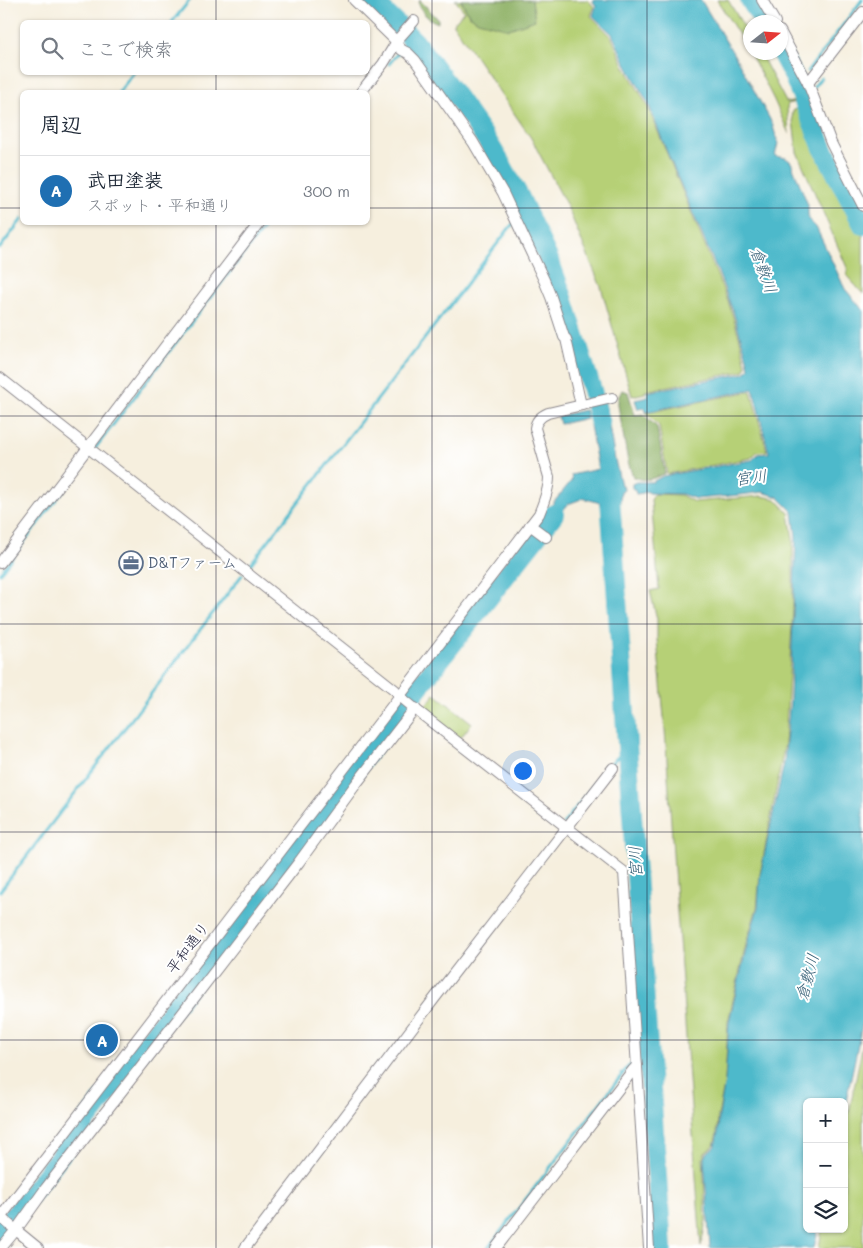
<!DOCTYPE html>
<html lang="ja">
<head>
<meta charset="utf-8">
<style>
  :root { --surface:#fff; --page:#f6f6f7; --text:#1f2937; --muted:#747a83; --line:#e0e1e3; --accent:#1f6fb2 }
  body { margin:0; font-family:Mali,"Klee One",sans-serif; background:var(--page); color:var(--text) }
  .controls { position:absolute; right:15px; bottom:15px; display:grid; overflow:hidden; border-radius:8px; box-shadow:0 1px 4px #0004 }
  .controls button { width:45px; height:45px; display:grid; place-items:center; padding:0; border:0; border-bottom:1px solid var(--line); background:var(--surface); color:var(--text); font:25px sans-serif }
  .compass { position:absolute; left:743px; top:15px; width:45px; height:45px; border-radius:50%; background:var(--surface); box-shadow:0 1px 4px #0004; rotate:73deg }
  .you { position:absolute; left:522px; top:770px; width:18px; height:18px; margin:-12px; border:4px solid #fff; border-radius:50%; background:#1a73e8; box-shadow:0 0 0 8px #1a73e833 }
  .badge { display:grid; place-items:center; width:32px; height:32px; border-radius:50%; background:var(--accent); color:#fff; font-size:16px; font-weight:700 }
  .pin { position:absolute; translate:-50% -50%; border:2px solid #fff; box-shadow:0 1px 5px #0006 }
  .list { margin:0; padding:0; list-style:none }
  h2 { display:flex; justify-content:space-between; align-items:center; height:65px; margin:0; padding:0 20px; font-size:21px }
  h2 small { font-size:16px; font-weight:400; color:var(--muted) }
  .list li { display:grid; grid-template-columns:32px 1fr auto; gap:15px; align-items:center; box-sizing:border-box; height:70px; padding:0 20px; border-top:1px solid var(--line) }
  .list b { display:block; font-size:19px; white-space:nowrap }
  .list p { margin:0; font-size:16px; white-space:nowrap; color:var(--muted) }
  .list em { font-size:16px; font-style:normal; color:var(--muted) }
  .icon { flex:none; width:28px; height:28px; fill:none; stroke:currentColor; stroke-width:2; stroke-linecap:round; stroke-linejoin:round }
  .map { position:relative; flex:none; width:863px; height:1248px; overflow:hidden }
  .search { position:absolute; background:var(--surface); box-shadow:0 1px 4px #0004; left:20px; top:20px; width:350px; height:55px; display:flex; align-items:center; gap:12px; box-sizing:border-box; padding:0 18px; border-radius:8px; color:var(--muted); font-size:19px }
  .panel { position:absolute; background:var(--surface); box-shadow:0 1px 4px #0004; left:20px; top:90px; width:350px; height:135px; border-radius:8px }
  .map>svg:first-child { display:block }
  .green { fill:#b6d076; stroke:#6c7958 }
  .forest { fill:#90b267; stroke:#596a51 }
  .water { fill:#4eb9cb; stroke:#386e83 }
  .lines { fill:none; stroke-linecap:round; stroke-linejoin:round }
  .stream { stroke:#4eb9cb; stroke-width:3 }
  .river { stroke:#4eb9cb; stroke-width:20 }
  .street-casing { stroke:#8c888c; stroke-width:12 }
  .street { stroke:#fff; stroke-width:10 }
  .grid { fill:none; stroke:#22223b; stroke-width:1; stroke-opacity:0.55 }
  .labels { text-anchor:middle; stroke-width:4; stroke-linejoin:round; paint-order:stroke }
  .service-label { font-size:15px; fill:#4e5e75; stroke:#fff; text-anchor:start }
  .street-label { font-size:15px; fill:#22223b; stroke:#fff }
  .water-label { font-size:16px; font-style:italic; fill:#345e75; stroke:#fff }
</style>
</head>
<body>
<div class="map">
<svg width="863" height="1248" viewBox="0 0 863 1248">
  <rect width="100%" height="100%" fill="#fff"/>
  <filter id="ink" filterUnits="userSpaceOnUse"><feTurbulence type="fractalNoise" baseFrequency=".02" numOctaves="2"/><feDisplacementMap in="SourceGraphic" scale="10" xChannelSelector="R" yChannelSelector="G"/><feConvolveMatrix kernelMatrix="1 2 1 2 8 2 1 2 1" color-interpolation-filters="sRGB"/></filter>
  <filter id="wash" filterUnits="userSpaceOnUse"><feTurbulence type="fractalNoise" baseFrequency=".0096" numOctaves="4" result="noise"/><feDisplacementMap in="SourceGraphic" scale="20" xChannelSelector="R" yChannelSelector="G"/><feGaussianBlur stdDeviation="1.12" result="paint"/><feColorMatrix in="noise" values="0 0 0 0 0 0 0 0 0 0 0 0 0 0 0 0 0 1.4 0 .05"/><feComposite in="paint" operator="in"/></filter>
  <g filter="url(#wash)">
    <rect width="100%" height="100%" fill="#f6efde"/>
    <g class="green">
      <polygon points="455,0 460,0 469,15 534,20 532,0 588,0 594,7 591,16 611,36 625,67 647,105 729,304 740,339 746,365 744,371 645,391 645,393 632,396 601,287 567,206 531,138 453,24 464,11"/>
      <path d="M717,0H728L750,37V52L760,53L786,102C790,103 793,102 795,99L794,95L772,53H774L798,101L788,104L787,107L789,134L774,100L748,49Z"/>
      <polygon points="801,107 819,153 863,236 863,294 847,276 848,270 797,152 792,113 794,110"/>
      <polygon points="751,391 767,451 757,452 751,458 667,474 659,426 646,413"/>
      <polygon points="654,494 681,495 694,502 762,496 776,499 789,513 793,539 793,608 785,743 760,875 757,908 747,940 728,1022 725,1081 718,1116 717,1133 714,1145 705,1153 703,1158 706,1220 701,1247 674,869 665,729 657,639 657,619 650,591 659,589 651,500"/>
      <polygon points="435,694 472,723 459,740 422,710"/>
      <polygon points="863,1043 863,1248 819,1248 822,1229 844,1229 844,1137"/>
    </g>
    <g class="forest">
      <path d="M420,0L438,19V23C427,19 422,13 418,2Z"/>
      <polygon points="461,0 532,0 535,20 509,29 478,21 469,15"/>
      <path d="M622,390L628,392L635,415L643,414L657,427L665,473C653,479 646,482 633,477L628,462L618,405V398Z"/>
    </g>
    <g class="water">
      <polygon points="592,0 701,0 739,63 772,123 778,143 775,156 786,158 791,162 808,205 808,219 816,227 845,289 863,310 863,1021 844,1111 844,1102 807,1102 807,1229 818,1229 814,1248 710,1248 704,1158 706,1154 715,1146 718,1133 719,1116 725,1081 729,1022 748,941 758,908 760,875 784,763 790,700 796,537 793,512 778,497 763,492 740,495 696,499 682,494 650,493 646,491 643,493 636,494 635,490 632,488 632,484 636,482 652,482 663,476 752,460 758,454 769,453 753,389 646,412 645,408 638,409 635,400 648,397 647,392 745,373 749,368 747,358 733,311 718,272 667,152 648,103 627,66 612,34 593,16 596,6"/>
      <polygon points="605,403 615,460 621,485 623,485 624,490 621,491 619,509 604,511 600,503 584,498 568,504 547,532 536,524 572,480 571,475 598,469 590,425 593,420 590,407"/>
      <polygon points="585,410 587,418 560,424 558,416"/>
    </g>
    <g class="lines">
      <g class="stream">
        <polyline points="172,22 190,0"/>
        <polyline points="389,64 411,37"/>
        <polyline points="808,71 862,0"/>
        <polyline points="794,77 798,75"/>
        <polyline points="814,87 821,78"/>
        <polyline points="119,92 134,72"/>
        <polyline points="800,92 805,91"/>
        <polyline points="0,248 22,219"/>
        <polyline points="249,566 462,290 511,226 526,211"/>
        <polyline points="0,573 268,222"/>
        <polyline points="564,823 610,764 619,756 628,752"/>
        <polyline points="0,891 242,575"/>
        <polyline points="639,1058 648,1056"/>
        <polyline points="488,1248 628,1067 635,1062"/>
      </g>
      <g class="river">
        <polyline points="372,0 416,43 450,88 486,139 503,167 519,196 549,260 562,295 592,390 600,424"/>
        <polyline points="750,0 764,22"/>
        <polyline points="780,51 794,77 823,148 863,225"/>
        <polyline points="609,484 662,1248"/>
        <polyline points="0,1234 400,711 554,514"/>
      </g>
    </g>
  </g>
  <g filter="url(#ink)">
    <g class="lines">
      <g class="street-casing">
        <g id="street">
          <polyline points="354,0 397,42"/>
          <polyline points="762,0 775,22"/>
          <polyline points="780,31 808,83 831,143 863,206"/>
          <polyline points="396,44 402,50 408,53 415,60 473,142 503,193 544,280 551,297 564,337 566,339 581,405"/>
          <polyline points="808,83 863,12"/>
          <polyline points="361,92 383,64 399,38 414,21"/>
          <polyline points="0,378 347,652 395,690 402,698 420,713 624,872 649,1248"/>
          <polyline points="530,525 546,537"/>
          <polyline points="0,563 260,222"/>
          <polyline points="0,1217 38,1248"/>
          <path d="M0,1218L539,514C544,502 549,489 549,477L535,428C536,420 541,416 548,413L612,398"/>
          <polyline points="1,1248 16,1230 46,1188 181,1015 299,862 356,784 415,708"/>
          <polyline points="245,1248 434,999 613,768"/>
          <polyline points="496,1248 633,1070 637,1066"/>
        </g>
      </g>
      <use href="#street" class="street"/>
    </g>
  </g>
  <path class="grid" d="M216,0V22M432,0V1248M647,0V1248M216,72V92M0,208H22M368,208H863M216,222V1248M0,416H863M0,624H863M0,832H863M0,1040H863"/>
  <defs>
    <g id="office-ring" transform="scale(1.25)"><circle r="9.5" fill="#fff" stroke="#5c6f8a" stroke-width="1.5"/><path d="M-6-3h4V-5.5h4V-3h4V5H-6ZM-1-4.5V-3h2v-1.5ZM-6 0V1H6V0Z" fill="#5c6f8a"/></g>
  </defs>
  <g fill-rule="evenodd">
    <use href="#office-ring" x="131" y="563"/>
  </g>
  <g class="labels">
    <g class="service-label">
      <text x="148" y="568">D&amp;Tファーム</text>
    </g>
    <g class="street-label">
      <text transform="translate(188 948) rotate(-53)" y="5">平和通り</text>
    </g>
    <g class="water-label">
      <text transform="translate(764 270) rotate(70)" y="6">倉敷川</text>
      <text transform="translate(751 477) rotate(-7)" y="6">宮川</text>
      <text transform="translate(635 862) rotate(-94)" y="6">宮川</text>
      <text transform="translate(807 977) rotate(-75)" y="6">倉敷川</text>
    </g>
  </g>
</svg>
<div class="controls">
<button>+</button>
<button>−</button>
<button><svg class="icon" aria-label="layers" viewBox="0 0 24 24"><path d="M12 4l9 5-9 5-9-5zM3 14l9 5 9-5"/></svg></button>
</div>
<svg class="compass" viewBox="-18 -18 36 36"><path d="M0-13l5 13h-10z" fill="#e53935"/><path d="M0 13l5-13h-10z" fill="#747a83"/></svg>
<div class="you"></div>
<div class="pin badge" style="left:102px;top:1040px">A</div>
<div class="search"><svg class="icon" aria-label="search" viewBox="0 0 24 24"><circle cx="10" cy="10" r="6"/><path d="M15 15l6 6"/></svg>ここで検索</div>
<section class="panel">
<h2>周辺<small></small></h2>
<ul class="list">
<li><span class="badge">A</span><div><b>武田塗装</b><p>スポット · 平和通り</p></div><em>300 m</em></li>
</ul>
</section>
</div>
</body>
</html>
